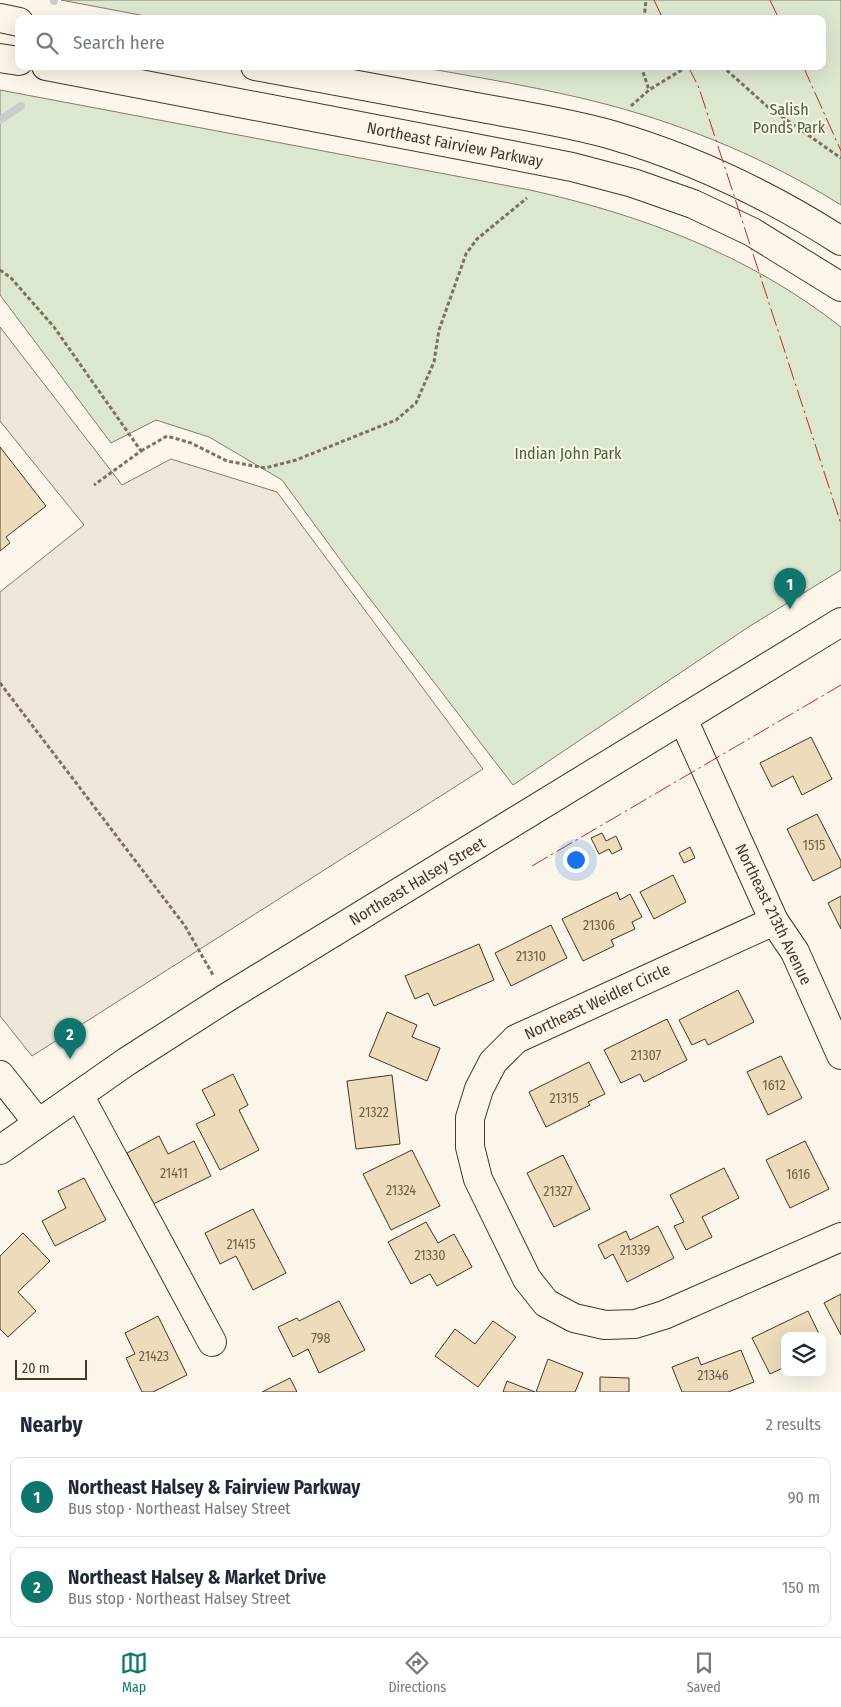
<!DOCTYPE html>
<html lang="en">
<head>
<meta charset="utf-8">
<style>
  :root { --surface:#fff; --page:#f6f6f7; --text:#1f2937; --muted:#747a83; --line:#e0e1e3; --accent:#0f766e }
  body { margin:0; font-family:"Fira Sans Condensed",sans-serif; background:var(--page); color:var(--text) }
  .controls { position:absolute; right:15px; bottom:15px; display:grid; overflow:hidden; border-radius:10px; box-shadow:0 5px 20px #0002 }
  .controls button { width:45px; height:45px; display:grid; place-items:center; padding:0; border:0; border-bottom:1px solid var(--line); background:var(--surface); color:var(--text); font:25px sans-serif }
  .scale { position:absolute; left:15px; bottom:12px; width:72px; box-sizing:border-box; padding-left:5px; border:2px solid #4a3520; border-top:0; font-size:14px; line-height:18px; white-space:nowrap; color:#4a3520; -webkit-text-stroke:4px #fbf6e9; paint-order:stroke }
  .you { position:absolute; left:575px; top:859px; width:18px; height:18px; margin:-12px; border:4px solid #fff; border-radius:50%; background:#1a73e8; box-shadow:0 0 0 8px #1a73e833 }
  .badge { display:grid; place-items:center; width:32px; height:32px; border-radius:50%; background:var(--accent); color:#fff; font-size:16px; font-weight:700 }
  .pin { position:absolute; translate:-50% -41px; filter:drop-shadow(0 1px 2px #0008) }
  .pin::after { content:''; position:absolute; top:26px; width:18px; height:15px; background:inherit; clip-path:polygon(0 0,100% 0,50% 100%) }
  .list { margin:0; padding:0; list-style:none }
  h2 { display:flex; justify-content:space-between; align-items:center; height:65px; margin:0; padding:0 20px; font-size:21px }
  h2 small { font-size:16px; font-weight:400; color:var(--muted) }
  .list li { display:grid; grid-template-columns:32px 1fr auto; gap:15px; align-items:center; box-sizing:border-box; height:80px; margin:0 10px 10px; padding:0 10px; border:1px solid var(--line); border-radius:10px }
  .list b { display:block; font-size:19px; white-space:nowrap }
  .list p { margin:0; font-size:16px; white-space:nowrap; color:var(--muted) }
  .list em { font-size:16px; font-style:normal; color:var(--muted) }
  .icon { flex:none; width:28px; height:28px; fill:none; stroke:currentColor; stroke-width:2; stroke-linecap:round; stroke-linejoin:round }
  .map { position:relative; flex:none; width:841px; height:1392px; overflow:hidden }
  .search { position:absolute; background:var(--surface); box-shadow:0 5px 20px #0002; left:15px; right:15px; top:15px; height:55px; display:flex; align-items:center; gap:12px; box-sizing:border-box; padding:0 18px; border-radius:10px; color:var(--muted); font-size:19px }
  .sheet { height:245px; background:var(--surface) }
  nav { display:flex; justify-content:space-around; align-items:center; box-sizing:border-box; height:70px; border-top:1px solid var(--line); background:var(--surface); font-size:14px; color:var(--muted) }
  nav a { display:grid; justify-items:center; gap:2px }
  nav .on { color:var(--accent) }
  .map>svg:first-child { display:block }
  .green { fill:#dce7d0; stroke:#887966 }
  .parking { fill:#ede7d9; stroke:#887966 }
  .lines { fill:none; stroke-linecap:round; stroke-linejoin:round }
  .stream { stroke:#c9cecd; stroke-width:8 }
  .building { fill:#ecdcbc; stroke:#4a3520 }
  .minor-casing { stroke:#4a3520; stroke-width:30 }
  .major-casing { stroke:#4a3520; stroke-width:30 }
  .path { stroke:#7f6f5c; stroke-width:3; stroke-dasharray:4 2.5; stroke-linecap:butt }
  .minor { stroke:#fbf6e9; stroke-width:28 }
  .major { stroke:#fbf6e9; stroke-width:28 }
  .power { stroke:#c62828; stroke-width:1; stroke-dasharray:18 4 2.5 4; stroke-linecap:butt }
  .labels { text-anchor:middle; stroke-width:4; stroke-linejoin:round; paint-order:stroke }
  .number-label { font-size:14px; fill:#725f47 }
  .park-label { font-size:16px; fill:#436837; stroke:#fbf6e9 }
  .street-label { font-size:16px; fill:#4a3520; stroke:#fbf6e9 }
</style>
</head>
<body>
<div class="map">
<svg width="841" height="1392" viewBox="0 0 841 1392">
  <rect width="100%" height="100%" fill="#fbf6e9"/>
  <g class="green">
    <path d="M61,0H841V205C769,160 691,127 609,105C545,88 480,78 415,66H822V19H161Z"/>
    <path d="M0,90L530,190C642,215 749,255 841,327V570L750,626L513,785L350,573L282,480L209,437L156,420L111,443L0,295Z"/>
  </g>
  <polygon class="parking" points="0,327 122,485 171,459 277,492 483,769 32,1056 0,1016 0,592 84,525 0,421"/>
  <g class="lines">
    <g class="stream">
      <polyline points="54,1 54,0"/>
      <polyline points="0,120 21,106"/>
    </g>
  </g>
  <g class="building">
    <polygon points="0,447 46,506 6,537 10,543 0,551"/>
    <polygon points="811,737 832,779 802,795 793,776 772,787 760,763"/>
    <polygon points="817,814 841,861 841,867 813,881 787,829"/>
    <polygon points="602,833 606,841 616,836 622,849 612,854 609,849 599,854 591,838"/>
    <polygon points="690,847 695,858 684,863 679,853"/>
    <polygon points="673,875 686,902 654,919 640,892"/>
    <polygon points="617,892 620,900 630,894 642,917 632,922 635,929 611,940 614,946 583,961 562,919"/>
    <polygon points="841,896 841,929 828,903"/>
    <polygon points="551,925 567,958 511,986 495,953"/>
    <polygon points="479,944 494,980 434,1006 428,993 415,999 405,976"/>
    <polygon points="738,990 754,1022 708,1045 705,1039 692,1045 679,1020"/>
    <polygon points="387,1012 417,1025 412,1037 440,1048 427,1081 369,1056"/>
    <polygon points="667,1019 687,1060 644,1082 640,1074 621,1083 604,1050"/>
    <polygon points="781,1056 802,1098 768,1115 747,1072"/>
    <polygon points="589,1062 605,1094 588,1102 590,1105 546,1127 529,1092"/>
    <polygon points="233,1074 248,1105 239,1110 259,1150 220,1170 196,1124 215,1115 202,1090"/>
    <polygon points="392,1075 400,1144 356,1149 347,1081"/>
    <polygon points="159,1136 168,1154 194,1141 211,1176 153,1204 127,1153"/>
    <polygon points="805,1141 829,1189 790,1208 766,1160"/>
    <polygon points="412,1150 440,1206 391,1230 363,1174"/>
    <polygon points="563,1155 590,1209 554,1227 527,1173"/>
    <polygon points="724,1168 739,1198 702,1217 712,1237 686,1250 674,1226 684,1222 670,1195"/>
    <polygon points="84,1178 106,1220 55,1246 42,1221 66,1208 58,1191"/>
    <polygon points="253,1209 286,1273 253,1290 236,1256 220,1264 205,1233"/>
    <polygon points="426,1222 438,1243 454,1234 472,1267 437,1286 430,1274 411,1284 388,1242"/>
    <polygon points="658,1226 674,1258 627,1282 613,1254 605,1259 598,1245 626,1231 630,1240"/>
    <polygon points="23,1233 50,1261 18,1292 36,1311 8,1337 0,1329 0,1256"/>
    <polygon points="841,1294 841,1335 824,1303"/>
    <polygon points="339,1301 365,1350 319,1373 308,1349 293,1357 278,1327 297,1318 299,1321"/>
    <polygon points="808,1311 820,1336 785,1336 785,1367 770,1374 752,1338"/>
    <polygon points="158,1316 187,1375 153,1392 142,1392 126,1358 135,1354 125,1333"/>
    <polygon points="493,1321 516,1337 478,1387 435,1356 455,1329 475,1344"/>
    <polygon points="741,1350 754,1382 728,1392 682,1392 672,1367 698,1357 701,1365"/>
    <polygon points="548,1359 583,1373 575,1392 536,1392"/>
    <polygon points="600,1377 629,1378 629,1392 600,1392"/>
    <polygon points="290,1378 297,1392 262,1392"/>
    <polygon points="507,1381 535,1392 503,1392"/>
  </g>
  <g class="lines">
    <g class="minor-casing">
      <g id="minor">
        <polyline points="683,719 774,921 795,952 841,1055"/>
        <polyline points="774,921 516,1039 493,1062 479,1089 470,1118 470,1147 478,1179 527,1279 546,1303 574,1318 605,1325 635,1324 664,1315 841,1237"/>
        <polyline points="0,1075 38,1123"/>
        <polyline points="79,1095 212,1342"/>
      </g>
    </g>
    <g class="major-casing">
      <g id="major">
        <polyline points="0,18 19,22"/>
        <polyline points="0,58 19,61"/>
        <polyline points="46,66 501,153 572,167 633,183 693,204 752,232 841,287"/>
        <path d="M255,66C327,80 399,93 471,106C518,115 566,122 612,135C694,159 769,195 841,241"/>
        <polyline points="0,1150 126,1062 226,998 841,622"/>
      </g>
    </g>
    <g class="path">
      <polyline points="644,19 646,0"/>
      <polyline points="641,66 649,90"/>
      <polyline points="722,66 768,107 841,158"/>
      <polyline points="631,106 649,90 688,66"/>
      <polyline points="0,270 11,278 54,327 141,451 94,485"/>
      <polyline points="141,451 167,436 191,443 227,461 265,468 296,460 396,420 416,403 434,362 439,330 466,254 477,239 527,198"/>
      <polyline points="0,683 185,926 213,975"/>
    </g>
    <use href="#minor" class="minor"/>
    <use href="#major" class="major"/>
    <g class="power">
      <polyline points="654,0 663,19"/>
      <polyline points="770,0 779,19"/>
      <polyline points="688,66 699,88 841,524"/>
      <polyline points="803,66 841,151"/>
      <polyline points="532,866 841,685"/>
    </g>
  </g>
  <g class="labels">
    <g class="number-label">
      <text x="814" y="850">1515</text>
      <text x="599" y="930">21306</text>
      <text x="531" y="961">21310</text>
      <text x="646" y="1060">21307</text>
      <text x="774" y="1090">1612</text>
      <text x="564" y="1103">21315</text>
      <text x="374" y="1117">21322</text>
      <text x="174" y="1178">21411</text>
      <text x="798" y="1179">1616</text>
      <text x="401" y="1195">21324</text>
      <text x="558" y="1196">21327</text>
      <text x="241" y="1249">21415</text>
      <text x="635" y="1255">21339</text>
      <text x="430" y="1260">21330</text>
      <text x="321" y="1343">798</text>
      <text x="154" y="1361">21423</text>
      <text x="713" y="1380">21346</text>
    </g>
    <g class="park-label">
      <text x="789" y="115">Salish<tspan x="789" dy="18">Ponds Park</tspan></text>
      <text x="568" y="459">Indian John Park</text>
    </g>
    <g class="street-label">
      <text transform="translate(455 144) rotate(11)" y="6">Northeast Fairview Parkway</text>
      <text transform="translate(417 881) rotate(-31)" y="6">Northeast Halsey Street</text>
      <text transform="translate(774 914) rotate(64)" y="6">Northeast 213th Avenue</text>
      <text transform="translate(597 1001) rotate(-25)" y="6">Northeast Weidler Circle</text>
    </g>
  </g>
</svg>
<div class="controls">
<button><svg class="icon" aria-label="layers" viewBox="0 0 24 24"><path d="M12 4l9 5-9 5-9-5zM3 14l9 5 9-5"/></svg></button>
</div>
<div class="scale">20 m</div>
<div class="you"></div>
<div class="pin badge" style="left:790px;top:609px">1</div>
<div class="pin badge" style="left:70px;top:1059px">2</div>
<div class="search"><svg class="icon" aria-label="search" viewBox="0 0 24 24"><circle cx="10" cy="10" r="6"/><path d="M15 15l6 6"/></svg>Search here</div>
</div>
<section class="sheet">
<h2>Nearby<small>2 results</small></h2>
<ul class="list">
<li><span class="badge">1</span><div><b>Northeast Halsey &amp; Fairview Parkway</b><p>Bus stop · Northeast Halsey Street</p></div><em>90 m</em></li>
<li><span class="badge">2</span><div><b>Northeast Halsey &amp; Market Drive</b><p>Bus stop · Northeast Halsey Street</p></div><em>150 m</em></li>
</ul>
</section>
<nav>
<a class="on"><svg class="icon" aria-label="map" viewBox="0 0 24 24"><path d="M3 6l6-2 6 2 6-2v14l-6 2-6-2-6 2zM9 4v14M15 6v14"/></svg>Map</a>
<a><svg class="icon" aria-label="directions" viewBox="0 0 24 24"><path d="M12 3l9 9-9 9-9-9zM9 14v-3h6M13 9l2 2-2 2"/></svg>Directions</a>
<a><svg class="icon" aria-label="saved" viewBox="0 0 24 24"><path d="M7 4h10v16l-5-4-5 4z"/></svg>Saved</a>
</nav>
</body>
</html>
